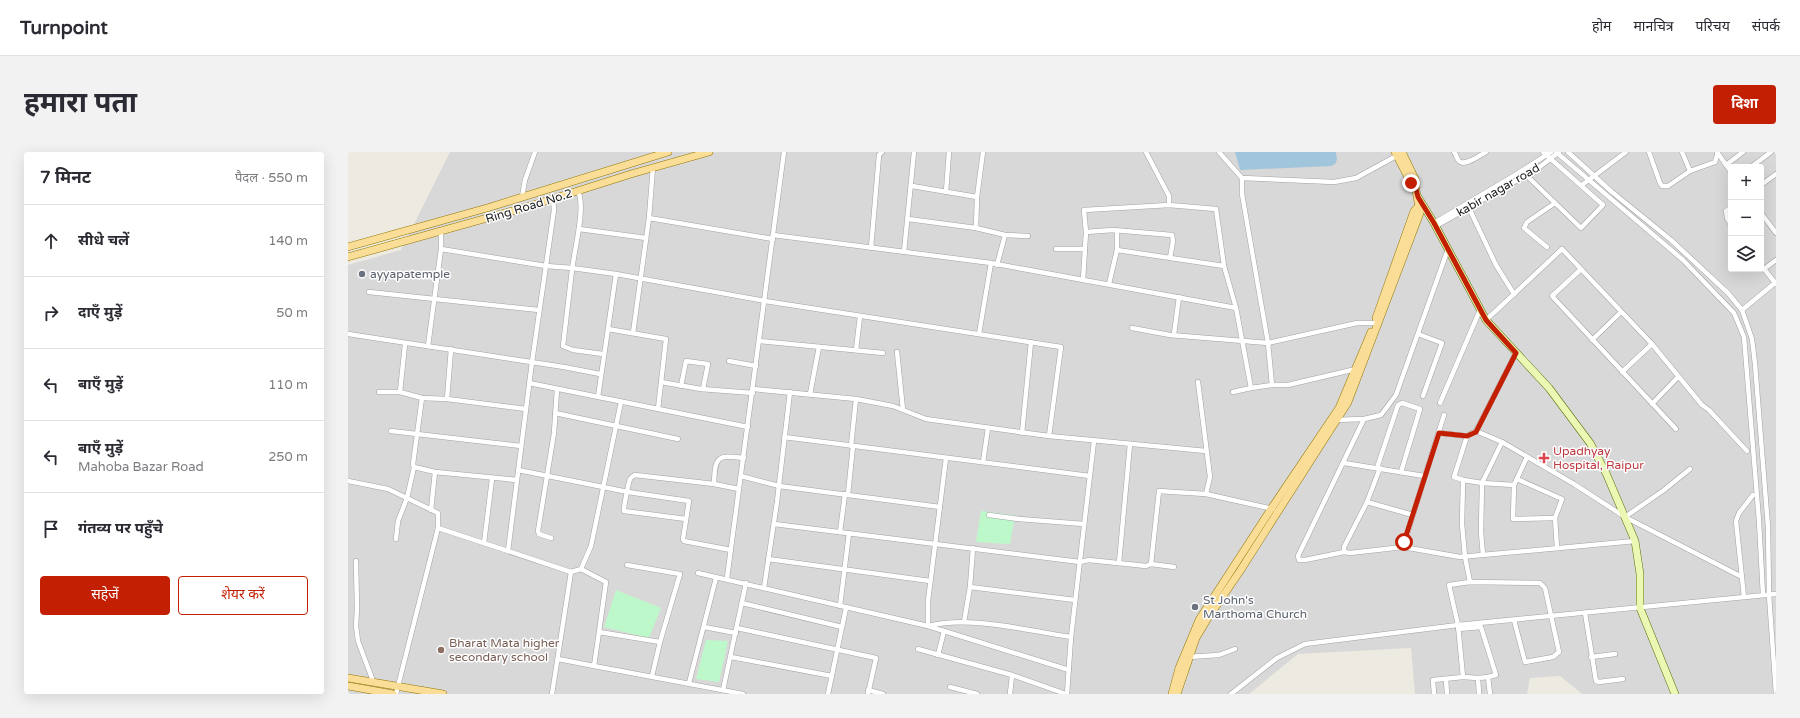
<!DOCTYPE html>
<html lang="hi">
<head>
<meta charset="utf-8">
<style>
  :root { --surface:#fff; --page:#f2f2f3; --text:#2b2b33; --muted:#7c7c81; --line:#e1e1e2; --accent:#c32003 }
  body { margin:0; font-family:"Varela Round","Noto Sans Devanagari",sans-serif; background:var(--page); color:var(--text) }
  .controls { position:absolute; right:12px; top:12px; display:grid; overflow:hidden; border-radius:4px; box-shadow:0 4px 16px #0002 }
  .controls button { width:36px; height:36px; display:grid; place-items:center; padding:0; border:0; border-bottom:1px solid var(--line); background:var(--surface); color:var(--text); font:20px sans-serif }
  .stop { position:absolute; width:12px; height:12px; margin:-9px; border:3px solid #c32003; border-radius:50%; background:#fff }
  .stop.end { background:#c32003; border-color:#fff; box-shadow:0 1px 4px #0008 }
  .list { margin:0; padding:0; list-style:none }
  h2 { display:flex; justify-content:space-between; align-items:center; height:52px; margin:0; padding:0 16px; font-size:17px }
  h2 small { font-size:13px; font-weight:400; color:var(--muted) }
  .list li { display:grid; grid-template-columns:26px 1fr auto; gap:12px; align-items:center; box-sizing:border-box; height:72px; padding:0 16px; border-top:1px solid var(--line) }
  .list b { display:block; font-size:15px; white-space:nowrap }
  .list p { margin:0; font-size:13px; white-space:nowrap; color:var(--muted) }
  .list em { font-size:13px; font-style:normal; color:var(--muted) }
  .actions { display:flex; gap:8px; padding:12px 16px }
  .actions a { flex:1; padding:9px 0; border:1px solid var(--accent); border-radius:4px; text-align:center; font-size:14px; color:var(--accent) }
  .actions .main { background:var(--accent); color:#fff }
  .icon { flex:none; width:22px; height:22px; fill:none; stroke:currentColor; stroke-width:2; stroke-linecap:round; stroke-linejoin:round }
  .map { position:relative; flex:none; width:1428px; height:542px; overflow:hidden; border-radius:4px }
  header { display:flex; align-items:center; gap:24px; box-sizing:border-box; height:56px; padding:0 20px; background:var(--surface); border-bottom:1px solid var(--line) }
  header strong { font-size:19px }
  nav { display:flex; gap:22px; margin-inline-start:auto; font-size:14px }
  .intro { display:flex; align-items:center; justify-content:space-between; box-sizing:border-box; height:96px; padding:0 24px }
  h1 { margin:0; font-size:28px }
  .button { padding:10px 18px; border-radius:4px; background:var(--accent); color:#fff; font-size:14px; font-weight:700 }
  main { display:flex; gap:24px; padding:0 24px }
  aside { flex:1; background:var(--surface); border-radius:4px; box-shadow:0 4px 16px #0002 }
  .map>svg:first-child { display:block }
  .residential { fill:#d9d8d8; fill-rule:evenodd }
  .park { fill:#bdf8ca }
  .water { fill:#a1c5da }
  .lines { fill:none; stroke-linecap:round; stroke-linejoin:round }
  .street-casing { stroke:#a2a2a2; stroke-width:5.5 }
  .secondary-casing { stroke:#546e06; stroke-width:8 }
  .primary-casing { stroke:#907602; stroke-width:8 }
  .street { stroke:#fff; stroke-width:4.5 }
  .secondary { stroke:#eaf8b4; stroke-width:7 }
  .primary { stroke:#fade98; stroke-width:7 }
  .route { stroke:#c32003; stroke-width:5 }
  .worship-dot { fill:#6b7280; stroke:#fff; stroke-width:1.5 }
  .health-dot { fill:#e0444e; stroke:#fff; stroke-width:1.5 }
  .education-dot { fill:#8d6e63; stroke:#fff; stroke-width:1.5 }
  .labels { text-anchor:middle; stroke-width:3; stroke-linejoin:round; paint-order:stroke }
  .street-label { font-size:12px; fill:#1b1b1b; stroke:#fff }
  .worship-label { font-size:12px; fill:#5b616d; stroke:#fff; text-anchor:start }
  .health-label { font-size:12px; fill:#be3a42; stroke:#fff; text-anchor:start }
  .education-label { font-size:12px; fill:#785e54; stroke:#fff; text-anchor:start }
</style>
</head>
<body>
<header>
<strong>Turnpoint</strong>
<nav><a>होम</a><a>मानचित्र</a><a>परिचय</a><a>संपर्क</a></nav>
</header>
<div class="intro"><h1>हमारा पता</h1><a class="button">दिशा</a></div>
<main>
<aside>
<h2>7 मिनट<small>पैदल · 550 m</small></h2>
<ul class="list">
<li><svg class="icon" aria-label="ahead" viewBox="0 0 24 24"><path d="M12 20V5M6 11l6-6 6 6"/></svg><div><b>सीधे चलें</b></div><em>140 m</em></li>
<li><svg class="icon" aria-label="right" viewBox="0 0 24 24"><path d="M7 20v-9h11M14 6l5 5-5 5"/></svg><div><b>दाएँ मुड़ें</b></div><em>50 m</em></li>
<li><svg class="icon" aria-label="left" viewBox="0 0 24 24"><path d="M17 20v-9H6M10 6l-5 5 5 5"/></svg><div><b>बाएँ मुड़ें</b></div><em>110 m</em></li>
<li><svg class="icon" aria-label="left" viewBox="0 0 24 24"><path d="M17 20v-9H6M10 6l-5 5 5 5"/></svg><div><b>बाएँ मुड़ें</b><p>Mahoba Bazar Road</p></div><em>250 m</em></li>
<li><svg class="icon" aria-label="arrive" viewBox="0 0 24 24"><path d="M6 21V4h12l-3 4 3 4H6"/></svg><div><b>गंतव्य पर पहुँचे</b></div></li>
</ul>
<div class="actions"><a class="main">सहेजें</a><a>शेयर करें</a></div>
</aside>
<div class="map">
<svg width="1428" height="542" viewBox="0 0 1428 542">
  <rect width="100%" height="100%" fill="#edebe1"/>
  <path class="residential" d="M102,0H1428V542H1234L1212,524L1182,526L1179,542H1067L1063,496L950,502L901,542H0V113L53,98ZM1383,15H1413V117H1383Z"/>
  <g class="park">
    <polygon points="633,359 667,363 662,392 628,390"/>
    <polygon points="268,438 313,456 301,486 256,475"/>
    <polygon points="358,488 380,489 371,530 348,527"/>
  </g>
  <polygon class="water" points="887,0 988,0 989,8 987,12 983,14 892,18"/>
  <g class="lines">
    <g class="street-casing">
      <g id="street">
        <polyline points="798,0 821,44 821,53"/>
        <polyline points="871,0 894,26 986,30 1008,26 1050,3"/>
        <path d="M1106,0C1108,2 1109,7 1111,9C1117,15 1132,3 1138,0"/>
        <polyline points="1208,0 1335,108 1386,161 1396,185 1411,369 1415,443"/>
        <polyline points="1220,0 1264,40 1323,88 1380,141 1394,158 1404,187 1407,212 1420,375 1421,443 1428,542"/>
        <polyline points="1301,0 1312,31 1314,34 1320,34 1342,19 1367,10 1370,0"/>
        <polyline points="1334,0 1342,19"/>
        <polyline points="1369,0 1383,20"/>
        <polyline points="1378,13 1395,0"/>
        <polyline points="1403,15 1423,0"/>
        <polyline points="1178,23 1233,76 1255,53 1195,0"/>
        <polyline points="894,26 894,42 920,191 924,233 940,233 1008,217"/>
        <polyline points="1234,33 1278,0"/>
        <polyline points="1413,33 1428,22"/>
        <polyline points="564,34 629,45"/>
        <path d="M230,39C238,55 226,99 224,118C221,143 218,168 215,194L225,198L255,202"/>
        <polyline points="598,40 601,0"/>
        <polyline points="174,45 177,28 187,0"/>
        <polyline points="1121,56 1148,113 1166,142 1214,97 1304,192 1354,253 1361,258 1399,299"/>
        <polyline points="1383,56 1378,59 1379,66 1383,73"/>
        <polyline points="1413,61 1428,81"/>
        <polyline points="301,66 425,87"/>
        <polyline points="560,67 628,76 657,83 680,84"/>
        <polyline points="1086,71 1167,23 1203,0"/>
        <polyline points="1088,74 1189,17 1211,0"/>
        <polyline points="628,76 629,45 635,0"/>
        <polyline points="231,77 298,86"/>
        <polyline points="738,80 765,78 824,83 825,89 822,106"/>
        <polyline points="425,83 643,111 888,156"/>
        <polyline points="1199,95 1176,76 1179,70 1207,51"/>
        <polyline points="523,96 531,3 534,0"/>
        <polyline points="93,97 198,114 224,116 268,122 417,149 713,195 701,284"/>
        <polyline points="708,97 737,97"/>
        <polyline points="769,98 876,114"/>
        <polyline points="556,100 566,0"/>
        <polyline points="649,113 657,83"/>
        <polyline points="1413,113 1428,132"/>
        <polyline points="1416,117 1428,108"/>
        <polyline points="1231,119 1204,144 1328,277"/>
        <polyline points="735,128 738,80 736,58 821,53 868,57 876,114 888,156 903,236 924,233"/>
        <polyline points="761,132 769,98 769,80"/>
        <polyline points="21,140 191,158"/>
        <polyline points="1394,158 1428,130"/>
        <polyline points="1138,168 1166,142"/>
        <polyline points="784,176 822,183 920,191 1009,171 1027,171"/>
        <polyline points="260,177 318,187 310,257"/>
        <polyline points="285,181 301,66 305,15"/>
        <polyline points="0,182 216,215 252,222"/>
        <polyline points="631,182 643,111"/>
        <polyline points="826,182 831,145"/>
        <polyline points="1070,182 1094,191 1075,244"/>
        <polyline points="1244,188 1273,160"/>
        <polyline points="412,189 535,201"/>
        <polyline points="80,194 93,97 93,79"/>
        <polyline points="508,198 512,164"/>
        <polyline points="549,200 555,258"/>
        <polyline points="381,209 408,214"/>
        <polyline points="1274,220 1304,192"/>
        <polyline points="313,230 353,237 405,241"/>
        <polyline points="850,230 862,325 858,342"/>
        <polyline points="181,231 400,275"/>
        <polyline points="333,234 338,209 360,212 355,237"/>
        <polyline points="405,237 508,247 545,254 578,267 701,284 858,299"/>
        <polyline points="31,240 52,240 74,246 99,247 178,257"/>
        <polyline points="52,240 57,192"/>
        <polyline points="885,240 903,236"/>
        <polyline points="462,242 471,195"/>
        <polyline points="250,245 268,122"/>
        <polyline points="99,247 103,197"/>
        <polyline points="1092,251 1132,158"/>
        <polyline points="1304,252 1330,225"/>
        <polyline points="207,261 330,287"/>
        <polyline points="1016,267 950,404 951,408 957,408 996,400 1002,401 1055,395 1112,405 1287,389"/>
        <polyline points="987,268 1016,267 1033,263 1048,243 1100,97"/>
        <polyline points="43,279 173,294"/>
        <polyline points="1128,279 1154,290 1226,332 1277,365 1394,425"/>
        <polyline points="674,281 683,190"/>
        <polyline points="1091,281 1119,284 1128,279 1168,201"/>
        <polyline points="1119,284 1106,325 1115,328 1114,372 1117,405 1122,430"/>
        <polyline points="436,285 742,324"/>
        <polyline points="503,294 508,247"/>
        <polyline points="1179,305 1166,333 1165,367 1207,366"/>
        <path d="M598,306L580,449V474C621,463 681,479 723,485"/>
        <polyline points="635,310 640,276"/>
        <polyline points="996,311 1076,324"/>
        <polyline points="66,315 87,320 169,328"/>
        <polyline points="1029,316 1050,253 1054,251 1072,257 1053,320"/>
        <polyline points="170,318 280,340 341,349 335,387 336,389 383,398"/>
        <polyline points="393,324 431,334 592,355"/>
        <polyline points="1169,327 1214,347 1207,366 1209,396"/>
        <polyline points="1115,328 1134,331 1166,333"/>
        <polyline points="0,329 40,337 90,361 90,376 48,542"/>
        <path d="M366,332C367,304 369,303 396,306"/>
        <polyline points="500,342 505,294"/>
        <polyline points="1019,350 1065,363"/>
        <polyline points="83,358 87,320"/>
        <polyline points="641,363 671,367 736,372"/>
        <polyline points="1277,365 1316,338 1342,317"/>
        <path d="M338,367L276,359C275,357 281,329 282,327C283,325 285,324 287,323L366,332L391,337"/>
        <polyline points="426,372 732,410 741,408 798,414 803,412 826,415"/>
        <polyline points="90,376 160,399 184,210 206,58 205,47"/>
        <polyline points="492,380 497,342"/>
        <polyline points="203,386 191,382 190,379 206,281 209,237"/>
        <polyline points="48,387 50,369 59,346 66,315 65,312 74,246"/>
        <polyline points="136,391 144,327"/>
        <polyline points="1055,395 1096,263"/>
        <polyline points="160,399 223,420 233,417 258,430 251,480"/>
        <polyline points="996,400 996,395 1019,350 1032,316"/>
        <polyline points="1135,403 1133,380 1134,331 1154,290"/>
        <polyline points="420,407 582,429"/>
        <polyline points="8,409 9,456 8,474 10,489 25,529"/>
        <polyline points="771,411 782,292"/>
        <polyline points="803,412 811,339 858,342 925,357"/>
        <polyline points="233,417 243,394 273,250"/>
        <polyline points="350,421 580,474 721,518"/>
        <polyline points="379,426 436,0"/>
        <polyline points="622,435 727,448"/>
        <polyline points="416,436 429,350 442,240"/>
        <polyline points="1396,445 1388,369 1391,361 1405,343"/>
        <polyline points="394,451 494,475"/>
        <polyline points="492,454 501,381"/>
        <polyline points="1237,461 1248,529 1251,530 1275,527"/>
        <polyline points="616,470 622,435 625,396"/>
        <polyline points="356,475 388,481"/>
        <polyline points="389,476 528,506 520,542"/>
        <polyline points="1110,477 1133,475 1148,523 1140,525"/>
        <polyline points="570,497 664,523 718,542"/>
        <polyline points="590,503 596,479"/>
        <polyline points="383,505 484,524"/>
        <polyline points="840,505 871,503 887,497"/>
        <polyline points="1243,505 1267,502"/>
        <polyline points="210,507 246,514 251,480 312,490 332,422 279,413"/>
        <polyline points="246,514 395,542"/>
        <polyline points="304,524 312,490"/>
        <polyline points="1115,525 1130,526"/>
        <polyline points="1098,527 1099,542"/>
        <polyline points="341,531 368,426"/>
        <polyline points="602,535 629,542"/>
        <polyline points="375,538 398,431"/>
        <polyline points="520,538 535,542"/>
        <polyline points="204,542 223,420"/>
        <polyline points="480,542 498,456"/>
        <polyline points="662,542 664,523"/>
        <polyline points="719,542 723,485 746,289"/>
        <polyline points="883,542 929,506 957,492 1110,473 1428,442"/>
        <polyline points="1086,542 1085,528 1115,525 1110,473 1101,433 1122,430 1192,431 1197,436 1211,500 1205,505 1177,510 1166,468"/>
        <polyline points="1131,542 1130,526 1140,525 1142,542"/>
      </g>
    </g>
    <g class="secondary-casing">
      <polyline id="secondary" points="1070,45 1086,71 1138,168 1201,236 1242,291 1258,321 1287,389 1292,422 1292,456 1327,542"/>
    </g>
    <g class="primary-casing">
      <g id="primary">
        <polyline points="1047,0 1063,31 1067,33"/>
        <polyline points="0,95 139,56 320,0"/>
        <polyline points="0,105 182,54 283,22 361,0"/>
        <polyline points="1028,166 1066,59 1070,55"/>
        <polyline points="0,526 95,542"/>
        <polyline points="0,534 45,542"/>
        <polyline points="824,542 831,516 851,468 923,357 991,256 1023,180"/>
        <polyline points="829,542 848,486 860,466 892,419 1000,250 1072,61 1067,33 1068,29 1054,0"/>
      </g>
    </g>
    <use href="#street" class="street"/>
    <use href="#secondary" class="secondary"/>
    <use href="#primary" class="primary"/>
  </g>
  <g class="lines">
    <polyline class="route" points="1056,390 1091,281 1119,284 1128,280 1168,201 1138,168 1086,71 1070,45 1067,33 1063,31"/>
  </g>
  <g class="worship-dot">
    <circle cx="14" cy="122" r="4"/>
    <circle cx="847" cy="455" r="4"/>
  </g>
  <path class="health-dot" d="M1194 300h4v4h4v4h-4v4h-4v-4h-4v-4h4z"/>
  <circle class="education-dot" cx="93" cy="498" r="4"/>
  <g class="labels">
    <g class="street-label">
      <text transform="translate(1150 38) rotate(-30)" y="4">kabir nagar road</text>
      <text transform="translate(181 54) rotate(-17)" y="4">Ring Road No.2</text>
    </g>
    <g class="worship-label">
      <text x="22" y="126">ayyapatemple</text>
      <text x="855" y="452">St John's<tspan x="855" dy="14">Marthoma Church</tspan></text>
    </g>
    <g class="health-label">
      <text x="1205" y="303">Upadhyay<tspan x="1205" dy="14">Hospital, Raipur</tspan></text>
    </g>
    <g class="education-label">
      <text x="101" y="495">Bharat Mata higher<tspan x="101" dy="14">secondary school</tspan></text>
    </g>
  </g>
</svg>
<div class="controls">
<button>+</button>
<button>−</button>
<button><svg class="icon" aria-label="layers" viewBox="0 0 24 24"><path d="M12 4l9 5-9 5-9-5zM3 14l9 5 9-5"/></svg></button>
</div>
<div class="stop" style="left:1056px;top:390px"></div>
<div class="stop end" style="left:1063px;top:31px"></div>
</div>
</main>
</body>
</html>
